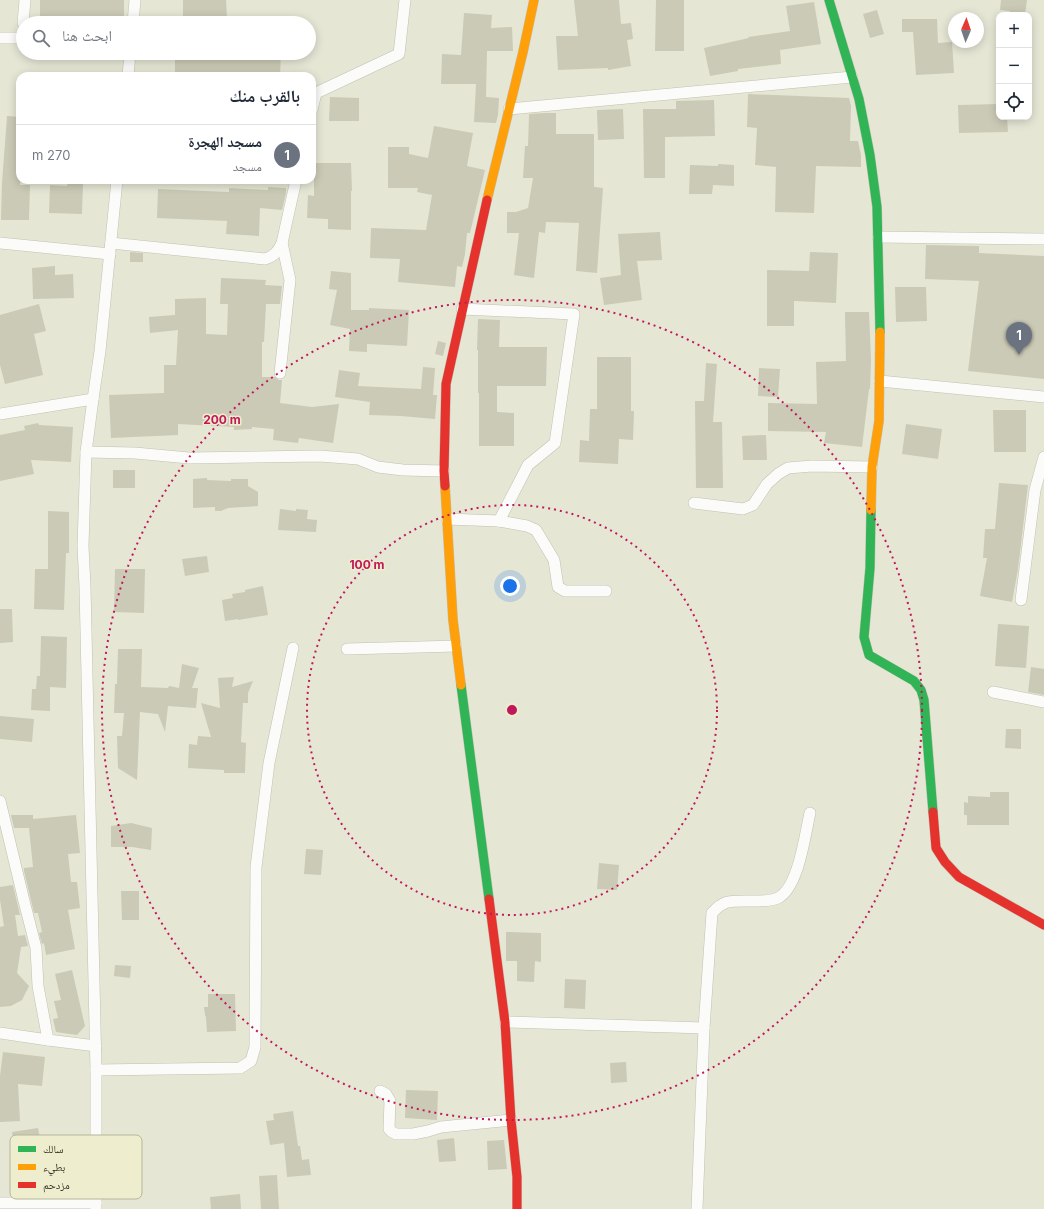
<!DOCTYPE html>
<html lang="ar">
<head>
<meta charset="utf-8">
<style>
  :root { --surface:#fff; --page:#f2f2f3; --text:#1f2937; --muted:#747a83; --line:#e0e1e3; --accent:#737265 }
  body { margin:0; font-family:Inter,"Noto Naskh Arabic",sans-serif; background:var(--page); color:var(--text); direction:rtl }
  .controls { position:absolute; right:12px; top:12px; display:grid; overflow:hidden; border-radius:8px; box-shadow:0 2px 10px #0003 }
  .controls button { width:36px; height:36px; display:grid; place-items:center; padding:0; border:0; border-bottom:1px solid var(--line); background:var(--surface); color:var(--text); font:20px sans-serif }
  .compass { position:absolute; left:948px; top:12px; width:36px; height:36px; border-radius:50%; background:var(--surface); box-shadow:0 2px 10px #0003; rotate:2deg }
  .you { position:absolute; left:510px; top:586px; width:14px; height:14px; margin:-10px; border:3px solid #fff; border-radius:50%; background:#1a73e8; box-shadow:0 0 0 6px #1a73e833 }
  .badge { display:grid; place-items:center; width:26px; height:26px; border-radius:50%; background:var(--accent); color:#fff; font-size:13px; font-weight:700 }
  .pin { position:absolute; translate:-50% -33px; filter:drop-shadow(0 1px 2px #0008) }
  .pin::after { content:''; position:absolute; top:21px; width:14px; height:12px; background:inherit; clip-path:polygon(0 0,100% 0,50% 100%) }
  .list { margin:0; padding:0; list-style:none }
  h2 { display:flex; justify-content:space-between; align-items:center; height:52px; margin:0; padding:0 16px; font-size:17px }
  h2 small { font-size:13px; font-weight:400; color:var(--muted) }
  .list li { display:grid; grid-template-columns:26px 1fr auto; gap:12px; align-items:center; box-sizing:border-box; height:60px; padding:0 16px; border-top:1px solid var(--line) }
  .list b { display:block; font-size:15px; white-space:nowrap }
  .list p { margin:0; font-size:13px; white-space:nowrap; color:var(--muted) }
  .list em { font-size:13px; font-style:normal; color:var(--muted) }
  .icon { flex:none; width:22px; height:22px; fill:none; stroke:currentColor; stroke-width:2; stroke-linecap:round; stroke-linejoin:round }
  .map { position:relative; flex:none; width:1044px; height:1209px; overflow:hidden; direction:ltr }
  .search { position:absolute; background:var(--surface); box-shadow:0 2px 10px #0003; left:16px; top:16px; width:300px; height:44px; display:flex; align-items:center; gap:10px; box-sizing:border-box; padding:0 14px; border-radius:22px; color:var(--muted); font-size:15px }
  .panel { position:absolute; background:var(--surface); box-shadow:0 2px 10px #0003; left:16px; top:72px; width:300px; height:112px; border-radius:12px; direction:rtl }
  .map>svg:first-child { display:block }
  .building { fill:#cbcab6 }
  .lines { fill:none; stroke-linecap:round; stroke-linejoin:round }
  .street-casing { stroke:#c1c1b3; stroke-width:12 }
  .fast-casing { stroke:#c1c1b3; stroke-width:10 }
  .slow-casing { stroke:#c1c1b3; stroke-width:10 }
  .jam-casing { stroke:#c1c1b3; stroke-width:10 }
  .street { stroke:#fbfbf9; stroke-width:11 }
  .fast { stroke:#30b455; stroke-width:9 }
  .slow { stroke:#ff9f0a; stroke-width:9 }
  .jam { stroke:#e5322d; stroke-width:9 }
  .ring { fill:none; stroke:#c2185b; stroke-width:2; stroke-dasharray:2 4 }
  .key { fill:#eeedcd; stroke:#b6b69c; stroke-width:1 }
  .key-label { font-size:11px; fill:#353428 }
  .centre { fill:#c2185b; stroke:#eeedcd; stroke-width:2 }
  .ring-label { font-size:12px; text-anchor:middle; font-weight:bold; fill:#c2185b; stroke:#eeedcd; stroke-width:3; stroke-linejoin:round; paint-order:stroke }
</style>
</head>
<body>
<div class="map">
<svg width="1044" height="1209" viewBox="0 0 1044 1209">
  <rect width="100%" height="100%" fill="#e6e6d5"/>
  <g class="building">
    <polygon points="40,0 124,0 124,21 40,23"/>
    <polygon points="183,0 226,0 227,19 183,21"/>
    <polygon points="574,0 619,0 621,24 631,23 633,39 627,40 631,66 608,70 608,68 558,70 556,36 578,36"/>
    <polygon points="656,0 684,0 684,51 655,51"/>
    <polygon points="1001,0 1027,0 1025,15 1010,15 1010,11 1000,10"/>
    <polygon points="814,2 821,44 780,50 781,64 738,69 738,71 710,76 704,48 749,38 748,37 790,31 786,6"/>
    <polygon points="877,10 884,34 870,38 863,14"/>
    <polygon points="464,13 492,15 491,28 512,27 513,51 487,51 486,97 499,98 498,115 496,123 474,122 476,84 441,84 442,54 461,55"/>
    <polygon points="902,19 937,19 938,43 952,42 954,73 916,75 913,32 902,32"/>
    <polygon points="175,53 281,53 280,76 175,76"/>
    <polygon points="748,94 849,98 851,106 850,141 858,141 861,155 861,167 816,166 814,213 775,212 776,167 755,165 757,128 747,127"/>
    <polygon points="330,97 359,98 359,121 329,121"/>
    <polygon points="714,100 715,136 665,137 665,178 644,178 643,109 676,109 676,101"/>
    <polygon points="999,104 999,117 1007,117 1008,132 959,133 958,105"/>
    <polygon points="623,109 624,139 598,140 597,110"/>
    <polygon points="545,113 556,113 556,134 594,134 594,187 603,188 597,273 576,271 579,223 546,222 545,233 539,232 534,278 514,275 519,233 507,233 507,212 516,212 528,208 533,178 523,178 525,146 528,146 529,114"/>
    <polygon points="7,116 20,117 20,185 30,185 29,220 1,220 2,183"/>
    <polygon points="434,126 473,133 467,166 485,170 470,233 467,233 465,254 462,267 457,266 455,287 398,282 400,259 370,258 371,228 426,230 432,195 417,192 418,188 388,188 388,147 409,147 409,154 428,158"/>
    <polygon points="314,163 351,163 352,191 351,191 351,230 328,229 328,219 307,218 308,195 314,196"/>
    <polygon points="718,164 734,165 734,186 713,185 712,194 689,194 690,165 718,166"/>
    <polygon points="68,182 83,182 82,214 49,213 50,185 67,186"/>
    <polygon points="268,187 286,188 286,193 282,210 260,208 259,236 226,234 227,221 157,218 158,189 229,192 229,188 268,190"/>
    <polygon points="660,232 662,260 637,261 642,300 604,305 600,278 621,275 618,234"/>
    <polygon points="926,245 979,246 979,253 1044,256 1044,379 968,371 979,281 925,279"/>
    <polygon points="130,252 143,253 143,262 130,262"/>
    <polygon points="810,252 838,253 836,303 794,301 794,326 767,326 767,270 809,271"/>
    <polygon points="55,266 55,275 73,274 74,298 33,299 32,268"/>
    <polygon points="331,271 351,273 351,310 369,310 369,308 409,310 407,346 367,344 367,352 349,351 350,329 330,325 337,290 329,289"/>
    <polygon points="221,278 266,280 265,285 282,286 280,304 266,304 264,342 262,342 262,377 275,377 279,380 282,380 280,403 312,407 339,404 333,443 299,438 298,443 273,440 274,429 252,427 252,429 234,430 234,427 178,424 178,435 111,438 109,395 164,393 164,365 176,365 178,330 150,333 149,317 175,315 175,299 206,298 206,334 227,335 228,304 220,304"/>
    <polygon points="895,287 926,287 927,321 896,322"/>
    <polygon points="39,304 46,331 34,334 43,375 5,384 0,365 0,315"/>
    <polygon points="845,312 869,312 871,360 870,389 869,389 862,447 824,443 826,432 768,431 768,403 817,404 816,362 846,361"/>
    <polygon points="478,319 500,320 499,347 547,347 546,386 497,386 497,412 514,413 514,446 479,446 479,393 478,393 478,350 477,350"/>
    <polygon points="438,341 446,343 443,356 435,354"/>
    <polygon points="597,357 631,357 631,411 634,411 633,440 619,439 618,464 579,462 580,440 589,441 590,409 597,409"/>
    <polygon points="706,363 717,364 713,422 722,422 723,488 696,488 695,401 704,401"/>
    <polygon points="423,367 435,368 433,395 437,395 435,419 401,416 369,415 370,402 335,397 339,370 360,373 358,386 421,389"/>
    <polygon points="759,368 780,369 778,397 758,396"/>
    <polygon points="993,410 1026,410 1026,452 994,452"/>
    <polygon points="38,423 39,425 73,427 71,462 31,460 34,474 0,481 0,435 25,430 24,426"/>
    <polygon points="906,424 942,429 938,459 902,454"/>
    <polygon points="766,435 767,460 743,460 742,436"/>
    <rect x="113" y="470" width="22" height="18"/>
    <polygon points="207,478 207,480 231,481 231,479 248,479 248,486 258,492 258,506 228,508 221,511 215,511 215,507 193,508 193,479"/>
    <polygon points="999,483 1028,485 1018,569 1012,602 980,596 987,558 983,558 985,529 995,529"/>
    <polygon points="280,509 296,511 296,509 308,510 307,519 317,520 316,532 278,530"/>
    <polygon points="48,511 69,512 69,553 66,553 64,610 34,609 35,569 48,569"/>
    <polygon points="207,556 209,572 185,576 182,559"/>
    <polygon points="115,569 145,569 144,613 114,612"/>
    <polygon points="263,586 268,615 238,620 238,619 225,621 222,600 233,598 232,594 245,592 245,590"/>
    <polygon points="0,609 12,609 13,642 0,643"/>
    <polygon points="998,624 1029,626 1026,668 995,666"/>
    <polygon points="41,636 67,637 66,688 50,687 50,711 31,710 32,689 36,689 37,676 40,676"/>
    <polygon points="118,649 142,649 141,687 168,688 169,686 179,688 182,664 199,668 192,688 198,688 196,708 168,706 165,732 158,714 140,712 137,780 118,768 117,736 122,736 124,713 114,713 115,684 117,684"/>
    <polygon points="1031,667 1044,669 1044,695 1028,692"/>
    <polygon points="234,677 232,687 253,681 248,693 248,703 243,703 241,742 246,743 245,773 224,773 224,770 188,768 189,744 197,745 198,736 211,737 201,703 220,708 218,678"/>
    <polygon points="0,716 34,719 32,742 0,739"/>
    <polygon points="1006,729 1021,729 1021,749 1005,748"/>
    <polygon points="990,792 1009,792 1009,825 967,825 967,815 964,815 964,802 968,803 968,796 990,797"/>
    <polygon points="11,815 33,815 33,819 76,815 80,853 68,854 71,882 77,882 80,908 68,910 75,949 46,955 44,943 42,944 39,933 42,932 38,913 34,913 24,871 24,868 33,867 29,828 14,828"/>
    <polygon points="131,823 152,828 151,850 132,847 111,847 111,826"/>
    <polygon points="306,849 323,850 321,875 304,874"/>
    <polygon points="599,863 619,865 617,890 597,889"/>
    <polygon points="13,885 20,915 15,915 18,936 25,935 28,946 21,947 17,973 29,986 22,1000 11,1006 0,1007 0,927 4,926 0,900 0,887"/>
    <polygon points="121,891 139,891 139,920 122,920"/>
    <polygon points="506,932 541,933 541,962 535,961 534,982 517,981 517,961 506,961"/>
    <polygon points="115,965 131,966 130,978 114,976"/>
    <polygon points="72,970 85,1026 77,1035 56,1032 53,1019 58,1018 54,1001 61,1000 55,974"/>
    <polygon points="565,979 586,980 585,1009 564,1008"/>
    <polygon points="208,994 235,994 236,1031 207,1032 206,1017 205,1015 204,1007 208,1007"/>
    <polygon points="3,1052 45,1057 42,1086 18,1084 20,1121 0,1122 0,1076"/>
    <polygon points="626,1062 627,1082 611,1083 610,1063"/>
    <polygon points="406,1090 438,1091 437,1120 405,1118"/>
    <polygon points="293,1111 298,1146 300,1146 302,1160 309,1159 311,1175 287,1177 284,1143 270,1145 266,1121 274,1120 273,1114"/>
    <polygon points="38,1128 43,1156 85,1158 85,1163 82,1163 81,1187 54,1186 55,1168 18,1174 12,1132"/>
    <polygon points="454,1138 456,1161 439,1162 437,1140"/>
    <polygon points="504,1140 507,1169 488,1170 487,1141"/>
    <polygon points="277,1175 279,1209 261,1209 259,1176"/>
    <polygon points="240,1194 241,1209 211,1209 210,1197"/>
  </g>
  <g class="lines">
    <g class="street-casing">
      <g id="street">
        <polyline points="23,23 25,0"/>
        <polyline points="133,23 135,0"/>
        <polyline points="0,38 23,38"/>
        <polyline points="128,76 130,53"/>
        <polyline points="509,109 852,77"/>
        <polyline points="312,110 316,93 399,54 405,0"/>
        <polyline points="878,237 1044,239"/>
        <polyline points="0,243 110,254"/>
        <path d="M111,243L265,259C274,256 278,252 282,243L296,180"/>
        <polyline points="462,309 574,314 555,443 528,465 499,521"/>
        <polyline points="280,373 290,280 282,243"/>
        <polyline points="880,381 1044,397"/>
        <polyline points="93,399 86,452 83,546 85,587 96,1070 96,1209"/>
        <polyline points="0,414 93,399 100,351 117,180"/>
        <polyline points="86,452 135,453 189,458 320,456 358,459 378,467 403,470 444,471"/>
        <polyline points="694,503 743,509 753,505 767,484 778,474 788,468 812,466 872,467"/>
        <polyline points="447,519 499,521 527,526 536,530 554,560 558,587 565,591 606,591"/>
        <polyline points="1021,600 1035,490 1044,457"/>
        <polyline points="347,649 456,646"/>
        <polyline points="993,692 1044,702"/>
        <polyline points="0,801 24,901 36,948 38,986 48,1040 96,1046"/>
        <polyline points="505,1022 704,1028"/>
        <polyline points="0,1033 48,1040"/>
        <polyline points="96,1070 240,1068 251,1061 255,1047 256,867 269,763 293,648"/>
        <polyline points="380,1091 386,1094 390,1101 389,1129 392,1132 396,1134 413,1134 428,1131 441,1127 511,1120"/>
        <polyline points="0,1203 96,1203"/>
        <path d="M697,1209L704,1028L712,913C723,901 728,901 744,901C754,901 770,902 778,898C799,887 805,834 810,813"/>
      </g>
    </g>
    <g class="fast-casing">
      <g id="fast">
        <polyline points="829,0 859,99 870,155 877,207 880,332"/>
        <polyline points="871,510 870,568 864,637 869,655 914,681 921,690 924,700 933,812"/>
        <polyline points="461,685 489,899"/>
      </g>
    </g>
    <g class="slow-casing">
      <g id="slow">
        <polyline points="487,200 523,52 534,0"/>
        <polyline points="445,486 453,620 461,685"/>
        <polyline points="871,510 872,467 879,421 880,332"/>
      </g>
    </g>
    <g class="jam-casing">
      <g id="jam">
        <polyline points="445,486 444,471 446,384 487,200"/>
        <polyline points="933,812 936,848 945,862 959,877 1044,925"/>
        <polyline points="489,899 505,1022 511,1120 517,1177 517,1209"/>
      </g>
    </g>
    <use href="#street" class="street"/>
    <use href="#fast" class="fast"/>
    <use href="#slow" class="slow"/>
    <use href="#jam" class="jam"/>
  </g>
  <g class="ring">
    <circle cx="512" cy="710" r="205"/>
    <circle cx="512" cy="710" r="410"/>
  </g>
  <rect x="10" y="1135" width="132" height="64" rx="6" class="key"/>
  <rect x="18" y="1146" width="18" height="6" fill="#30b455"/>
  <rect x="18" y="1164" width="18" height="6" fill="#ff9f0a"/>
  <rect x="18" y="1182" width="18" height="6" fill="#e5322d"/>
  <g class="key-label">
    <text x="43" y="1153">سالك</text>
    <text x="43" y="1171">بطيء</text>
    <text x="43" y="1189">مزدحم</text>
  </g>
  <circle cx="512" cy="710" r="6" class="centre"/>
  <g class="ring-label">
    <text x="222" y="424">200 m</text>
    <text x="367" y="569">100 m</text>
  </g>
</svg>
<div class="controls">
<button>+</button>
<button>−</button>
<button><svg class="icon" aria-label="locate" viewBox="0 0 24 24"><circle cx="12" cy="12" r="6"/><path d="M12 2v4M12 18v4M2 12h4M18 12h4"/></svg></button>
</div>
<svg class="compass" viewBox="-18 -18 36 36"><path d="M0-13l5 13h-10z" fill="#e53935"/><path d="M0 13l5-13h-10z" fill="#747a83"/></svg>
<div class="you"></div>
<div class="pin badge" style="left:1019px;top:355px;background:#6b7280">1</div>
<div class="search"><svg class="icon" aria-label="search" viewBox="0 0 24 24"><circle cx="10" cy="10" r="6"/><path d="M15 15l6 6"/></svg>ابحث هنا</div>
<section class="panel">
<h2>بالقرب منك<small></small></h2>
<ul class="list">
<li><span class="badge" style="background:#6b7280">1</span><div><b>مسجد الهجرة</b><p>مسجد</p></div><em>270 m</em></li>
</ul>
</section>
</div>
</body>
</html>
